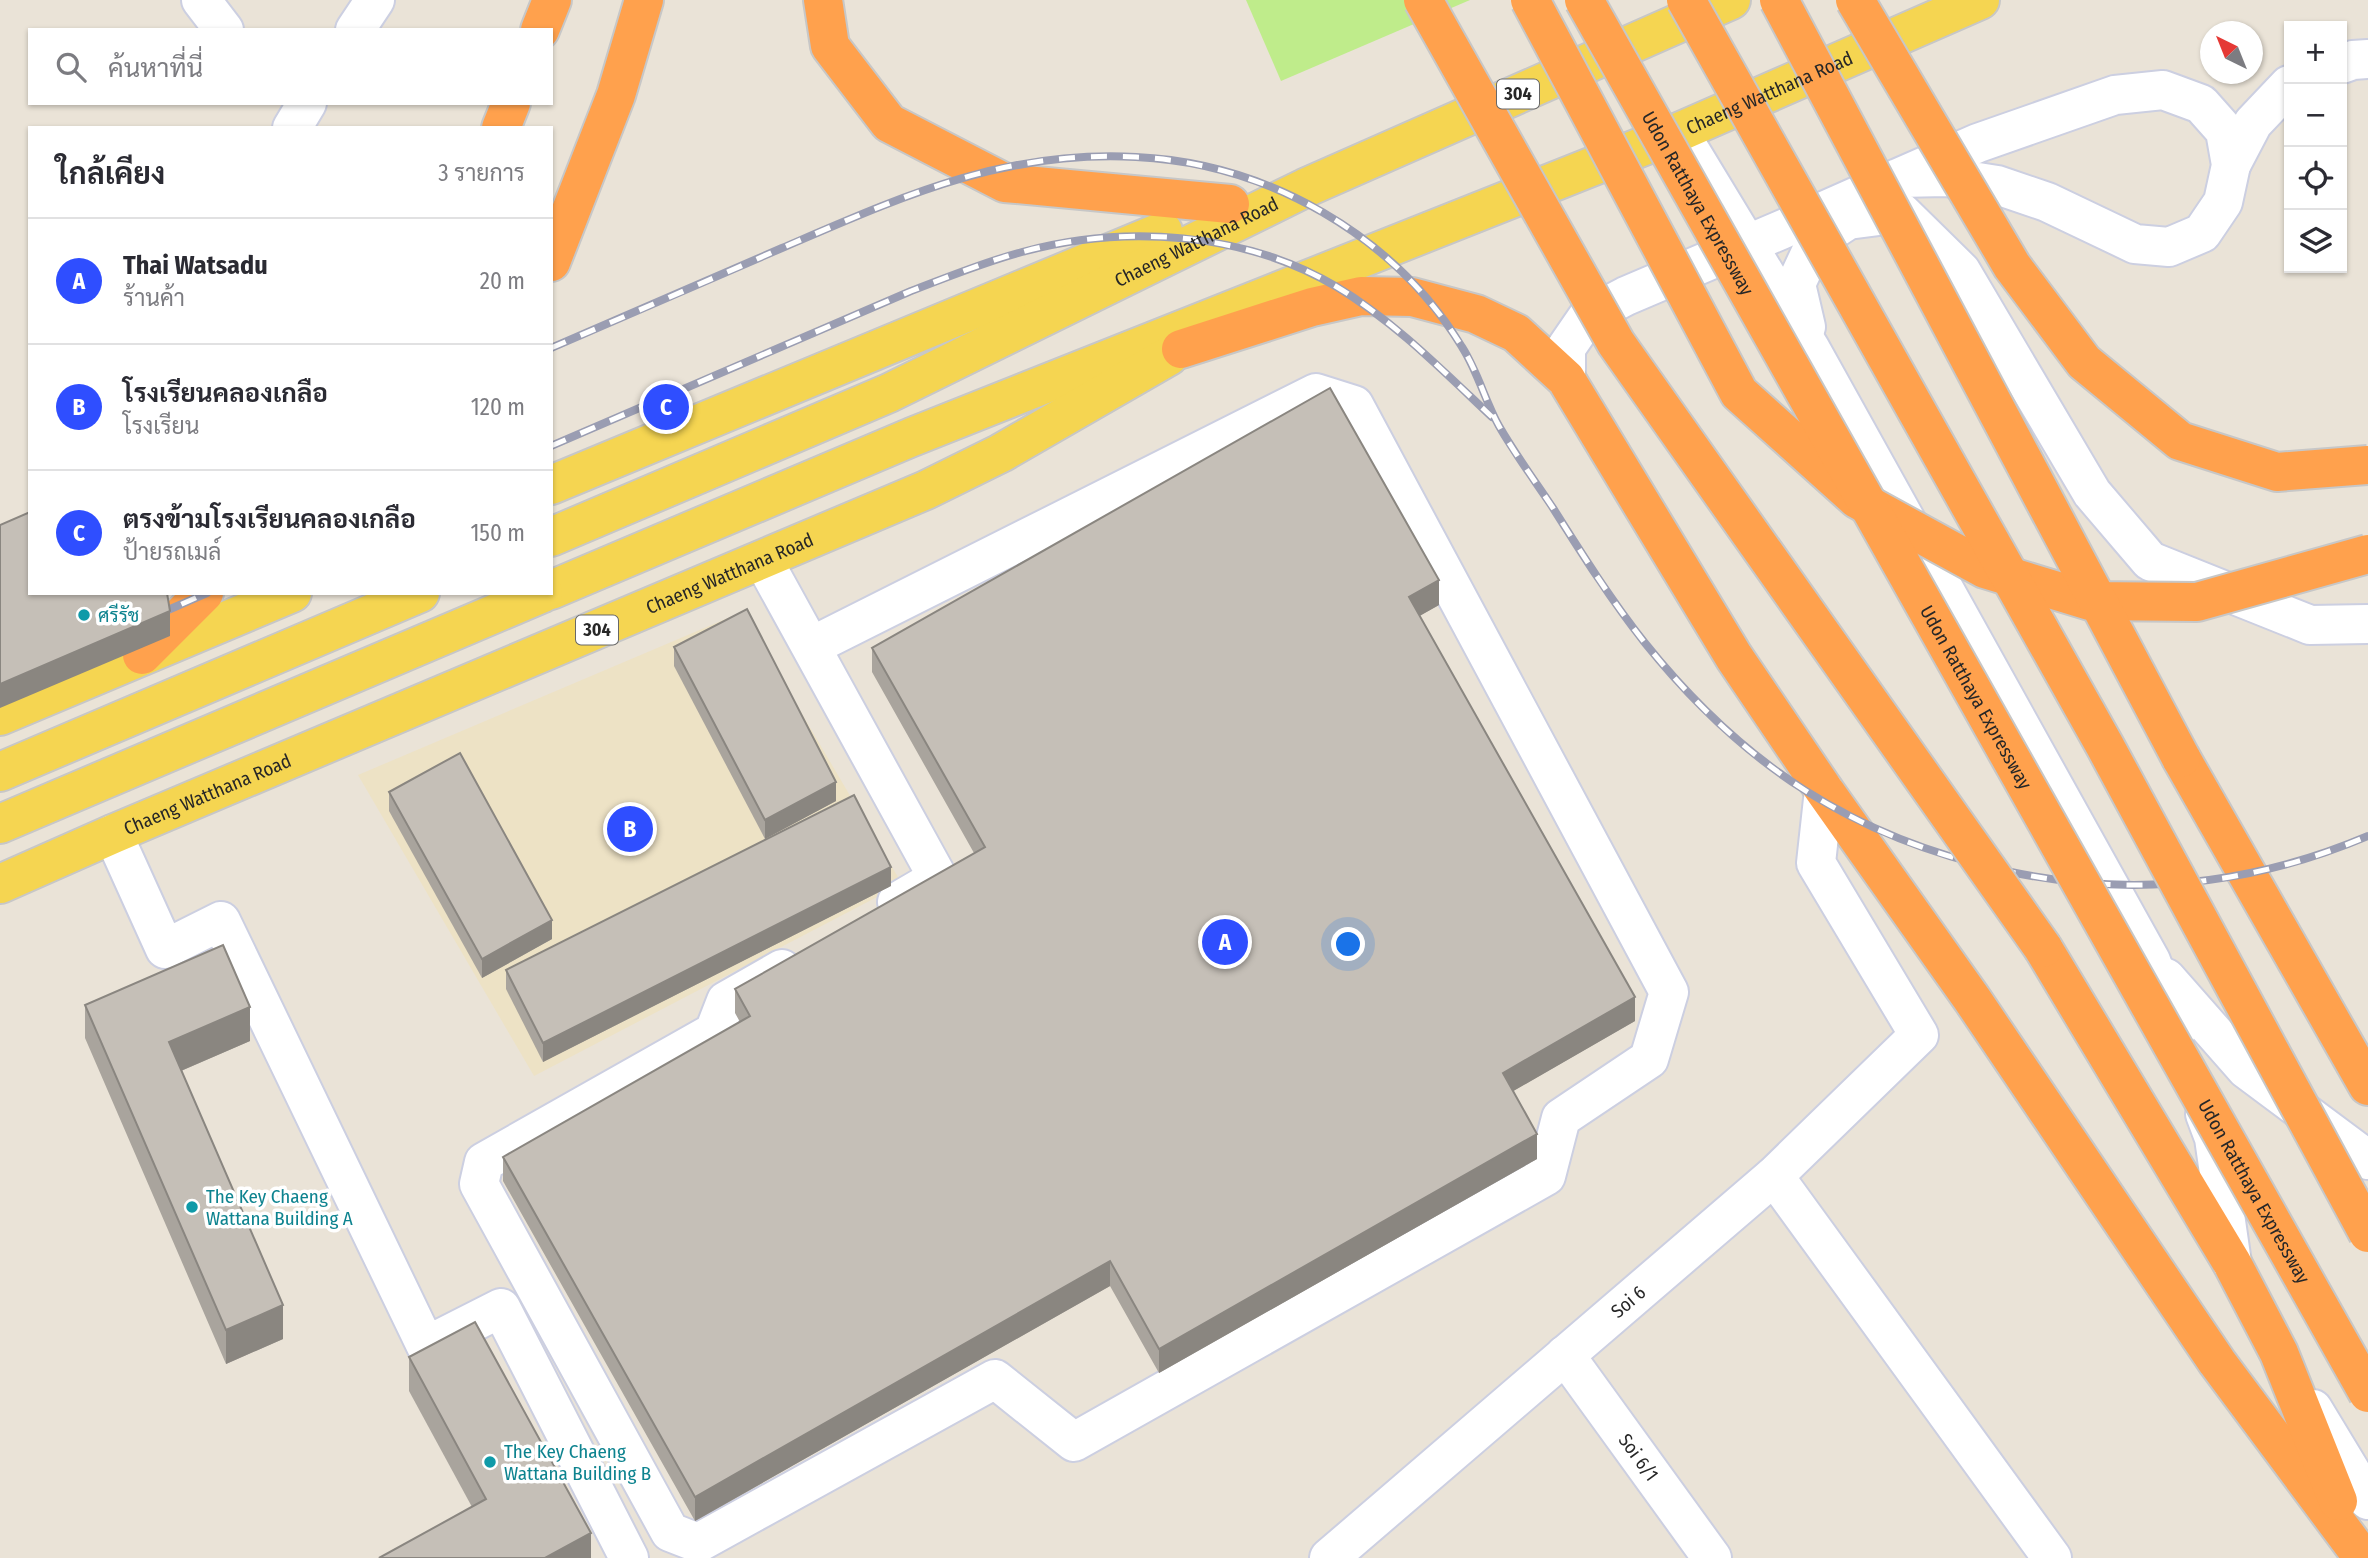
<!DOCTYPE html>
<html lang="th">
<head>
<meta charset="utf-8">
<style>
  :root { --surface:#fff; --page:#f7f7f7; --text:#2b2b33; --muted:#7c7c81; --line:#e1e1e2; --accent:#2f4eff }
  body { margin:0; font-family:"Fira Sans Condensed",Sarabun,sans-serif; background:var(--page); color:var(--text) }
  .controls { position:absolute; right:21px; top:21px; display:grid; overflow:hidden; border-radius:0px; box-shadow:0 2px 5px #0004 }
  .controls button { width:63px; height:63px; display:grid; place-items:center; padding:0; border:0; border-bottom:2px solid var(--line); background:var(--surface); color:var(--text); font:35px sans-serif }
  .compass { position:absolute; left:2200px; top:21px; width:63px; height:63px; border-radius:50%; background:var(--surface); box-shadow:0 2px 5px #0004; rotate:317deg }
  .you { position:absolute; left:1349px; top:945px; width:24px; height:24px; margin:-18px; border:5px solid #fff; border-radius:50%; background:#1a73e8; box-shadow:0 0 0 10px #1a73e833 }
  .badge { display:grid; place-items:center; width:46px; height:46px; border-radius:50%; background:var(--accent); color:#fff; font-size:23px; font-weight:700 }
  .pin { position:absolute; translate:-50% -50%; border:4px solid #fff; box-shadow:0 2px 7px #0006 }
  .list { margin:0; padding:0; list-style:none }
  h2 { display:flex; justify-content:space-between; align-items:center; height:91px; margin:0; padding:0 28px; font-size:30px }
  h2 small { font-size:23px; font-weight:400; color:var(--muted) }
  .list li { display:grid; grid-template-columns:46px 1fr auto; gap:21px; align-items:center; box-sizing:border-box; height:126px; padding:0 28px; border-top:2px solid var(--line) }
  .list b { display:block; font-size:26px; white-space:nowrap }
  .list p { margin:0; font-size:23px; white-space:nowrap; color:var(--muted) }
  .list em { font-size:23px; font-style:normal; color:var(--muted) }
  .icon { flex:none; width:38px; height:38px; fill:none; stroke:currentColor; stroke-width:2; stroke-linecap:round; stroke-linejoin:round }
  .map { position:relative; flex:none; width:2368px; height:1558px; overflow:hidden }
  .search { position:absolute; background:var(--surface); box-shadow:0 2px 5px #0004; left:28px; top:28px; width:525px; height:77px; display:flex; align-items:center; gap:18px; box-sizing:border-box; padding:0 24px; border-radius:0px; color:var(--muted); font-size:26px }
  .panel { position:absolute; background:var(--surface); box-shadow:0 2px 5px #0004; left:28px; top:126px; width:525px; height:469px; border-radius:0px }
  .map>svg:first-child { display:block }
  .education { fill:#ede2c5 }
  .pitch { fill:#bfec8b }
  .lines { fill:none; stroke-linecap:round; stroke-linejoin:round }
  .minor-casing { stroke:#cccfe1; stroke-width:42 }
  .major-casing { stroke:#c7c7c7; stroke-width:42 }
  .highway-casing { stroke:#c7c7c7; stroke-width:42 }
  .minor { stroke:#fff; stroke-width:38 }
  .major { stroke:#f5d551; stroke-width:38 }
  .highway { stroke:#ffa14d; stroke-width:38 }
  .rail-casing { stroke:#9a9db2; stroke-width:8 }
  .rail { stroke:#fff; stroke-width:5; stroke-dasharray:16; stroke-linecap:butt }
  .highway-bridge-casing { stroke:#c7c7c7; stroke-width:42; stroke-linecap:butt }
  .highway-bridge { stroke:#ffa14d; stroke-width:38 }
  .wall { fill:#a9a49d }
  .shaded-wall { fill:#8a8680 }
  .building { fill:#c5bfb7; stroke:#8a8680; stroke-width:2 }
  .culture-dot { fill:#0f9aa8; stroke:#fff; stroke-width:2.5 }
  .labels { text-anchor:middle; stroke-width:7; stroke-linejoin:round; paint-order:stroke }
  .shield { fill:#fff; stroke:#686868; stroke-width:2 }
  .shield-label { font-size:18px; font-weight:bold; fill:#272727 }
  .street-label { font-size:19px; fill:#272727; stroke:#fff }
  .culture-label { font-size:19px; fill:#0d838f; stroke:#fff; text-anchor:start }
</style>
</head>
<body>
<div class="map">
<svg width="2368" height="1558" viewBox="0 0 2368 1558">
  <rect width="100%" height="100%" fill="#eae3d7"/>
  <polygon class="education" points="742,612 902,884 534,1076 358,775"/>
  <polygon class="pitch" points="1246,0 1470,0 1281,81"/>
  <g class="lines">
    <g class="minor-casing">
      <g id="minor">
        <polyline points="201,0 224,30"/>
        <polyline points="355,30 375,0"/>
        <polyline points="2342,64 2353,60 2368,59"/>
        <polyline points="292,128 307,103"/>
        <polyline points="1679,132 1810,348 2151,961 2177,1030"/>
        <polyline points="2231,165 2253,123 2289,85"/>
        <polyline points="1806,327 1796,284 1816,241 1848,220 1902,213 1961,271 2092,493 2150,561 2310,625 2368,624"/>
        <polyline points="1566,379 1566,348 1588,316 1626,296 1781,230 1898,178 1978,143 2115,95 2163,90 2201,104 2225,131 2231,165 2223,202 2202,233 2169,247 2135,244 2047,202 1997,185 1946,177 1898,178"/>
        <polyline points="763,560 938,878 897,902"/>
        <polyline points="113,834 165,949 221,921 426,1346 501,1308 629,1558"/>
        <polyline points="782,969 726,1001 714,1032 484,1162 479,1184 670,1532 698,1543 995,1379 1074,1442 1546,1176 1561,1118 1649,1059 1669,992 1354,405 1316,393 812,646"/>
        <polyline points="2166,978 2246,1069 2368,1160"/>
        <polyline points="2205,1114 2214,1138 2232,1263"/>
        <polyline points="1774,1176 2052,1558"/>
        <path id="s1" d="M1565,1355L1712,1558"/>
        <polyline points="2313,1409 2368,1500"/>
        <path id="s2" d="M1329,1558L1774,1176L1919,1035L1816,863L1824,790"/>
      </g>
    </g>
    <g class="major-casing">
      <g id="major">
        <polyline points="551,485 1163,231"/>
        <path id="s3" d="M551,537L889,393L1305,188L1731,0"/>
        <path id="s4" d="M551,590L912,437L1679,132L1980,0"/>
        <polyline points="0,716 292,593"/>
        <polyline points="0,772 420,593"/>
        <polyline points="0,824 543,593"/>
        <path id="s5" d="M0,884L113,834L926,490L1001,453L1169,356"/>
      </g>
    </g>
    <g class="highway-casing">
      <g id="highway">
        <polyline points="823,0 830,46 889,123 1005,183 1230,204"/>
        <polyline points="540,30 552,0"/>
        <polyline points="501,128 511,103"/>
        <polyline points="551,262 616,95 644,0"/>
        <polyline points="1181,349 1312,307 1361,296 1412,297 1476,314 1516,333 1566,379 1734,657 1824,790 1972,999 2217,1362 2363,1558"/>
        <polyline points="142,655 204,593"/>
        <polyline points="2181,758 2368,1086"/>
        <polyline points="2043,948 2232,1263 2279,1353 2338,1501"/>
      </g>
    </g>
    <use href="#minor" class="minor"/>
    <use href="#major" class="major"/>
    <use href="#highway" class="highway"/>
    <g class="rail-casing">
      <g id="rail">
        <path d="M551,348C628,315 705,282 782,248C901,197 1002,150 1136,157C1267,163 1394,235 1462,347C1478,372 1485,401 1499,426C1515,454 1535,481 1553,508C1582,554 1611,600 1645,643C1743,765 1852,837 2006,871C2131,898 2250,886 2368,836"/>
        <path d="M551,446L911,291C948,277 984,262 1022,252C1124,224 1245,232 1337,287C1395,322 1443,371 1492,417"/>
        <polyline points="152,617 207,593"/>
      </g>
    </g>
    <use href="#rail" class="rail"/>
    <g class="highway-bridge-casing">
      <g id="highway-bridge">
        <polyline points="1423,0 1616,343 2043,948"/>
        <polyline points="1530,0 1739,393 1857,499 1985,569 2090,601 2197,602 2368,554"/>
        <path id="s6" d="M1584,0L2368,1393"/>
        <polyline points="1686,0 2105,746 2368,1233"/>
        <polyline points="1779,0 2181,758"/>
        <polyline points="1855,0 2012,266 2084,362 2180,441 2277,472 2368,465"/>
      </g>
    </g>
    <use href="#highway-bridge" class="highway-bridge"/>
  </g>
  <g class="wall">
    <polygon points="1439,605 1419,616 1635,1021 1513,1091 1537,1159 1159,1373 1110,1286 695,1521 503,1181 503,1157 740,1022 735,1013 735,989 974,853 872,672 872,648"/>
    <polygon points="674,647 836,801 765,839 674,666"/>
    <polygon points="389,792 552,939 482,978 389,811"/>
    <polygon points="891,886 543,1062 506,989 506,970"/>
    <polygon points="85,1005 250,1041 181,1071 283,1339 226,1364 85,1038"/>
    <polygon points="409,1357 591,1558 472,1507 409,1391"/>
  </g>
  <g class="shaded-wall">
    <polygon points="1439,580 1439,605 1409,622 1409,597"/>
    <polygon points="170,611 170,636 0,708 0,684"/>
    <polygon points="836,782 836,801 765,839 765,820"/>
    <polygon points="891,867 891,886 543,1062 543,1043"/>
    <polygon points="552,920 552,939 482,978 482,959"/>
    <polygon points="1635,997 1635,1021 1503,1097 1503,1073"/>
    <polygon points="250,1007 250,1041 169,1076 169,1042"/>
    <polygon points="1537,1134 1537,1159 1159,1373 1159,1349"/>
    <polygon points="1110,1261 1110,1286 695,1521 695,1497"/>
    <polygon points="283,1305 283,1339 226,1364 226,1330"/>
    <polygon points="591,1533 591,1558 545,1558"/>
  </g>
  <g class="building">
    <polygon points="1330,388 1439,580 1409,597 1635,997 1503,1073 1537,1134 1159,1349 1110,1261 695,1497 503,1157 750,1016 735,989 985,847 872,648"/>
    <polygon points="30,512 30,593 167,593 170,611 0,684 0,525"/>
    <polygon points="747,609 836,782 765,820 674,647"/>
    <polygon points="460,753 552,920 482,959 389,792"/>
    <polygon points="854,795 891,867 543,1043 506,970"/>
    <polygon points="223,945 250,1007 169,1042 283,1305 226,1330 85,1005"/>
    <polygon points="475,1322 591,1533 545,1558 379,1558 486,1499 409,1357"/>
  </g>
  <g class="culture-dot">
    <circle cx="84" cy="615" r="7"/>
    <circle cx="192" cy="1207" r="7"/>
    <circle cx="490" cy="1462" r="7"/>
  </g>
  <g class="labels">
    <g class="shield">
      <rect x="1497" y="79.5" width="42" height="29" rx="5"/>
      <rect x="576" y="615.5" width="42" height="29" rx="5"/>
    </g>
    <g class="shield-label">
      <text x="1518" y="100">304</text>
      <text x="597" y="636">304</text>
    </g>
    <g class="street-label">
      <text dy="7" stroke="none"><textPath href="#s4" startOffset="1316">Chaeng Watthana Road</textPath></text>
      <text dy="7" stroke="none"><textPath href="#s6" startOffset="233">Udon Ratthaya Expressway</textPath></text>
      <text dy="7" stroke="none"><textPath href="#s3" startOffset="710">Chaeng Watthana Road</textPath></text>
      <text dy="7" stroke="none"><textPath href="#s5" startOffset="793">Chaeng Watthana Road</textPath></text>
      <text dy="7" stroke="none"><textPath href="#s6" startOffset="800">Udon Ratthaya Expressway</textPath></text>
      <text dy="7" stroke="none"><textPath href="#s5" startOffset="226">Chaeng Watthana Road</textPath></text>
      <text dy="7" stroke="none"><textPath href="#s6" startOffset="1367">Udon Ratthaya Expressway</textPath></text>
      <text dy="7" stroke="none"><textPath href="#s2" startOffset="394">Soi 6</textPath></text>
      <text dy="7" stroke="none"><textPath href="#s1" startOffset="126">Soi 6/1</textPath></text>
    </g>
    <g class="culture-label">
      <text x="98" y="622">ศรีรัช</text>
      <text x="206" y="1203">The Key Chaeng<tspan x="206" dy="22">Wattana Building A</tspan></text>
      <text x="504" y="1458">The Key Chaeng<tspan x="504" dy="22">Wattana Building B</tspan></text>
    </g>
  </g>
</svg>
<div class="controls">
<button>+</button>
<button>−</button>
<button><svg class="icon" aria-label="locate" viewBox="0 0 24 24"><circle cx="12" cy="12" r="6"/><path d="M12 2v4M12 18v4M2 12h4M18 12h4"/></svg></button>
<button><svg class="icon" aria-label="layers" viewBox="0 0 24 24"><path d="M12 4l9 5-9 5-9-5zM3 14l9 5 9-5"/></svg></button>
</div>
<svg class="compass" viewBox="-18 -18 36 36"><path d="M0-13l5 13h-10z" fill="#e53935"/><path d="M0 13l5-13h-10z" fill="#7c7c81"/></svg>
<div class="you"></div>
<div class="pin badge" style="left:1225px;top:942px">A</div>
<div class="pin badge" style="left:630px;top:829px">B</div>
<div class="pin badge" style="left:666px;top:407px">C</div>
<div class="search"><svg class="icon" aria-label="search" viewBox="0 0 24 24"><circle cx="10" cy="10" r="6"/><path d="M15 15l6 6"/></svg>ค้นหาที่นี่</div>
<section class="panel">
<h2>ใกล้เคียง<small>3 รายการ</small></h2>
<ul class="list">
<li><span class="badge">A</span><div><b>Thai Watsadu</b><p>ร้านค้า</p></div><em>20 m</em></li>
<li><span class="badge">B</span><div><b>โรงเรียนคลองเกลือ</b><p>โรงเรียน</p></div><em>120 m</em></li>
<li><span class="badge">C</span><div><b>ตรงข้ามโรงเรียนคลองเกลือ</b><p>ป้ายรถเมล์</p></div><em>150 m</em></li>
</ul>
</section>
</div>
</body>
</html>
